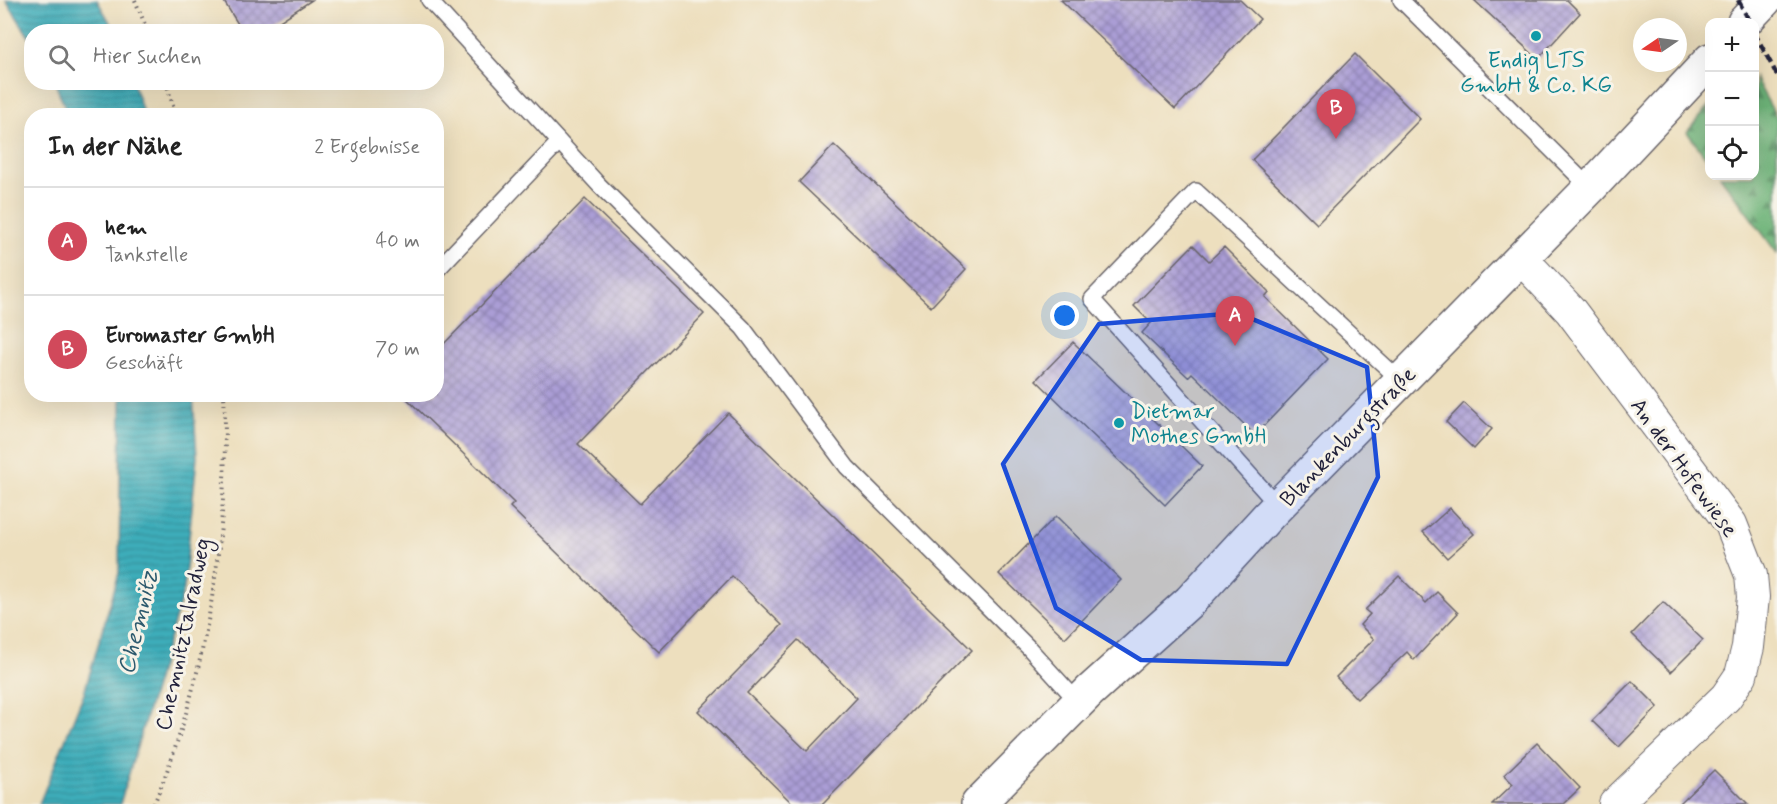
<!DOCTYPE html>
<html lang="de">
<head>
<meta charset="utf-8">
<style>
  :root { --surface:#fff; --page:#f6f6f6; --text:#222; --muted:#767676; --line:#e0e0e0; --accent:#d1495b }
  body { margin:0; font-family:Mynerve,sans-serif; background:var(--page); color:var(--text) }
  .controls { position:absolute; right:18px; top:18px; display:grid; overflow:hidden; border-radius:12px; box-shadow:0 6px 24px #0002 }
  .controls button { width:54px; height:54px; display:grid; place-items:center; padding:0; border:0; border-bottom:2px solid var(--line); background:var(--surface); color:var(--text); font:30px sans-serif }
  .compass { position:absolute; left:1633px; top:18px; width:54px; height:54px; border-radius:50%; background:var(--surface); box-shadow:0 6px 24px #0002; rotate:257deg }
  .you { position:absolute; left:1065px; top:316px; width:21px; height:21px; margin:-15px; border:4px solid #fff; border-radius:50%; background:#1a73e8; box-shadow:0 0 0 9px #1a73e833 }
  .badge { display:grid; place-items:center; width:39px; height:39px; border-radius:50%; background:var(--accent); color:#fff; font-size:20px; font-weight:700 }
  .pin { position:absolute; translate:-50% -50px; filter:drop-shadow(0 2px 3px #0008) }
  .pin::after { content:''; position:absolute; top:32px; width:21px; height:18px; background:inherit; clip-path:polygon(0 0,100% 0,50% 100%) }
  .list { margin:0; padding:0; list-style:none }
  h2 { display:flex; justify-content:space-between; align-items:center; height:78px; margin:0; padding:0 24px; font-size:26px }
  h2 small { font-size:20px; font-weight:400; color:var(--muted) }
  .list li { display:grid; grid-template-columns:39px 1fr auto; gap:18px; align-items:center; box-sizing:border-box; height:108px; padding:0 24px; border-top:2px solid var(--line) }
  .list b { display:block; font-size:22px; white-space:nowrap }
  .list p { margin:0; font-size:20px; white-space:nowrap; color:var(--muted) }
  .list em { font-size:20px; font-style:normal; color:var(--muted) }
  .icon { flex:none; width:33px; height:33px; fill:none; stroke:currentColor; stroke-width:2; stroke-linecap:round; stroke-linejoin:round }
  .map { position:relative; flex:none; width:1777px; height:804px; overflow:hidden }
  .search { position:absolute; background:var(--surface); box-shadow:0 6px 24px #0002; left:24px; top:24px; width:420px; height:66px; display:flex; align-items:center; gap:15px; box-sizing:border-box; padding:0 21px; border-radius:24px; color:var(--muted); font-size:22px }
  .panel { position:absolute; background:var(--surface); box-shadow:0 6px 24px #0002; left:24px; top:108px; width:420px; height:294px; border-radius:24px }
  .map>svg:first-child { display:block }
  .forest { fill:url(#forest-firs); stroke:#486a5a; stroke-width:1.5 }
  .water { fill:url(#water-rules); stroke:#30687a; stroke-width:1.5 }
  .building { fill:url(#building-cross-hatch); fill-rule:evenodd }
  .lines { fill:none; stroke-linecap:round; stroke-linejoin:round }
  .service-casing { stroke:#696469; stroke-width:18 }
  .minor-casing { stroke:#696469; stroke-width:34 }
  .secondary-casing { stroke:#696469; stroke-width:36 }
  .path { stroke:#696469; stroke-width:4; stroke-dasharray:1.5 4.5; stroke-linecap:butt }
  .service { stroke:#fff; stroke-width:15 }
  .minor { stroke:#fff; stroke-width:32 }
  .secondary { stroke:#fff; stroke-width:33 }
  .rail { stroke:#22223b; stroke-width:4.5; stroke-dasharray:9 4.5; stroke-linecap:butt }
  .marked { fill:#1d4ed8; fill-opacity:0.2; stroke:#1d4ed8; stroke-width:4.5; stroke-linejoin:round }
  .culture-dot { fill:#0f9aa8; stroke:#f7f3e8; stroke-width:2 }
  .labels { text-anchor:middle; stroke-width:6; stroke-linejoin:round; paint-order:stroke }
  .culture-label { font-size:22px; fill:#0d838f; stroke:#f7f3e8 }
  .street-label { font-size:22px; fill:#22223b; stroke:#f7f3e8 }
  .water-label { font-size:24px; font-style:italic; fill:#2d5a6e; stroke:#f7f3e8 }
</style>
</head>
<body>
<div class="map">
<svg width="1777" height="804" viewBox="0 0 1777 804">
  <defs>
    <pattern id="forest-firs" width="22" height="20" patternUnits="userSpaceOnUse" patternTransform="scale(1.5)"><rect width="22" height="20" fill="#6db378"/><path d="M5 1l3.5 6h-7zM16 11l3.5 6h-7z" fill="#599164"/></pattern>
    <pattern id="water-rules" width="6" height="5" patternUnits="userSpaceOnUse" patternTransform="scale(1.5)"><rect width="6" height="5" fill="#3dadba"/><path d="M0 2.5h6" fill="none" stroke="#338c98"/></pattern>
    <pattern id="building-cross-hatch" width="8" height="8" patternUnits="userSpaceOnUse" patternTransform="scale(1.5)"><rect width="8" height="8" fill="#ab9ed6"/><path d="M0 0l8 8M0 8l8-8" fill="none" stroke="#8b80af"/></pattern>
  </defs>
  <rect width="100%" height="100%" fill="#f7f3e8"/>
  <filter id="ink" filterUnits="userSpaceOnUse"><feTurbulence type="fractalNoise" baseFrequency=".0167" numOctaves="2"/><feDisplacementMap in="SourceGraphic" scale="12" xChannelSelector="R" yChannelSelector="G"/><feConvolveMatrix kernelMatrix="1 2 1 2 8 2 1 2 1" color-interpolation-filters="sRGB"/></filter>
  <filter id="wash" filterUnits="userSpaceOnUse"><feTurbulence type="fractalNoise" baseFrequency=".008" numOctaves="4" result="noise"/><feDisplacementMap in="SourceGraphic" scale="24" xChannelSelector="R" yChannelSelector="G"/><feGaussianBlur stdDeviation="1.35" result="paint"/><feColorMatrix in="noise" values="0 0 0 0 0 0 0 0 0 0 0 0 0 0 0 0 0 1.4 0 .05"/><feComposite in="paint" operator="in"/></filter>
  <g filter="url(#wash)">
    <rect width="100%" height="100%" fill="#eddfbe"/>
    <g class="forest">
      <polygon points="1755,78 1777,118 1777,253 1720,176 1754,176"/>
      <polygon points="1709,105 1709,162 1687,132"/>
    </g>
    <g class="water">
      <polygon points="6,0 97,0 115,31 32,32 31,40"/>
      <polygon points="55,83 133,83 144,115 68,115"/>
      <polygon points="121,395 193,395 197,457 184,589 120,804 39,804 84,693 119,573"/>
    </g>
    <g id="blocks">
      <g class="building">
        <polygon points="223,0 312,0 263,32 243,32"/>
        <polygon points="1061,0 1240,0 1260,19 1175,109"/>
        <polygon points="1474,0 1567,0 1580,13 1538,59"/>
        <polygon points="1355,54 1420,119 1317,224 1252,160"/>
        <polygon points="834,145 966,269 931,307 799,182"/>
        <path d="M585,199L704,314L578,444L640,504L728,413L972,650L823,804H793L698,711L782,625L732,576L659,652L510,507L514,503L402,394H436V352ZM798,640L857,698L807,751L747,693Z"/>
        <polygon points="1193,245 1209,261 1224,247 1269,292 1265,297 1328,359 1255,435 1192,373 1188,377 1142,333 1151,323 1134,306"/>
        <polygon points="1073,342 1202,466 1165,505 1036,380"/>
        <polygon points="1464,403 1492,429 1474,449 1446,422"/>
        <polygon points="1450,508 1474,534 1447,558 1423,532"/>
        <polygon points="1056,516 1121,580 1065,638 999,574"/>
        <polygon points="1399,576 1426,603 1437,592 1458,613 1414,660 1407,652 1357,699 1336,677 1374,639 1360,625 1370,614 1365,610"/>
        <polygon points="1663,602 1703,640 1671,672 1632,634"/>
        <polygon points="1632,681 1658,707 1619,747 1592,721"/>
        <polygon points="1537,743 1580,788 1563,804 1492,804 1513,784 1504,775"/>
        <polygon points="1714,770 1748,804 1679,804"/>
      </g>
    </g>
  </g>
  <g filter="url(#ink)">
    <use href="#blocks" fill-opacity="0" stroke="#696469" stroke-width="1.5"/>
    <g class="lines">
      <g class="service-casing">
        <g id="service">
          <polyline points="429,0 599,185 743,328 847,467 1028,647 1079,703"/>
          <polyline points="1401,0 1590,188"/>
          <polyline points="436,271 559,142"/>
          <polyline points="1278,506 1092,299 1196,191 1401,381"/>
        </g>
      </g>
      <g class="minor-casing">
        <polyline id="minor" points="1521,258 1570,310 1731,524 1751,575 1753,597 1748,647 1741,675 1726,697 1615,804"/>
      </g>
      <g class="secondary-casing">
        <g id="secondary">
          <polyline points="1744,22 1765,0"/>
          <polyline points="978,804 1090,691 1190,601 1269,515 1590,188 1710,60"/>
        </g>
      </g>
      <g class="path">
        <polyline points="135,0 148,32"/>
        <polyline points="166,82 176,116"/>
        <path d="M154,804C207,678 230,530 224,394"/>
      </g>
      <use href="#service" class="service"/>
      <use href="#minor" class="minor"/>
      <use href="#secondary" class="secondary"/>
      <g class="rail">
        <polyline points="1738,0 1750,22"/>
        <polyline points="1754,32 1777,75"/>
      </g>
    </g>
  </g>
  <path class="marked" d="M1238,313L1367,367L1378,477L1287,664L1141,660L1056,608L1003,464L1099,324Z"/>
  <g class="culture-dot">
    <circle cx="1536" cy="36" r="6"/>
    <circle cx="1119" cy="423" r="6"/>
  </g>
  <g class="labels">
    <g class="culture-label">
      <text x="1536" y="67">Endig LTS<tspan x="1536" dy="25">GmbH &amp; Co. KG</tspan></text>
      <text x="1131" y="418" text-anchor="start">Dietmar<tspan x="1131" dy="25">Mothes GmbH</tspan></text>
    </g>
    <g class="street-label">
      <text transform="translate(1347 436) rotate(-46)" y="8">Blankenburgstraße</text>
      <text transform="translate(1685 467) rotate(54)" y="8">An der Hofewiese</text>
      <text transform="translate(182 634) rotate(-78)" y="8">Chemnitztalradweg</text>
    </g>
    <g class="water-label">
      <text transform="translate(137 622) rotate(-77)" y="8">Chemnitz</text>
    </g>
  </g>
</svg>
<div class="controls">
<button>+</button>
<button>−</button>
<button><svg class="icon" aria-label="locate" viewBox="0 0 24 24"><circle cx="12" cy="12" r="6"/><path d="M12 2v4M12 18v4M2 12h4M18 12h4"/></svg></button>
</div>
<svg class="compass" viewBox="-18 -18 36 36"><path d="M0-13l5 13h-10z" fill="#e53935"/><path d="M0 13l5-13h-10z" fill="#767676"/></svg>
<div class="you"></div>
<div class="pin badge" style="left:1235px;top:346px">A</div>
<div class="pin badge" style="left:1336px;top:139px">B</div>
<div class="search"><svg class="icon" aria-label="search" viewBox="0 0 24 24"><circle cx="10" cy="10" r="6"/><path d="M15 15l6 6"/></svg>Hier suchen</div>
<section class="panel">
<h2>In der Nähe<small>2 Ergebnisse</small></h2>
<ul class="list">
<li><span class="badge">A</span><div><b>hem</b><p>Tankstelle</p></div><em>40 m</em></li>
<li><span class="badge">B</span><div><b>Euromaster GmbH</b><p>Geschäft</p></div><em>70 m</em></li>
</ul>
</section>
</div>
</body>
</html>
